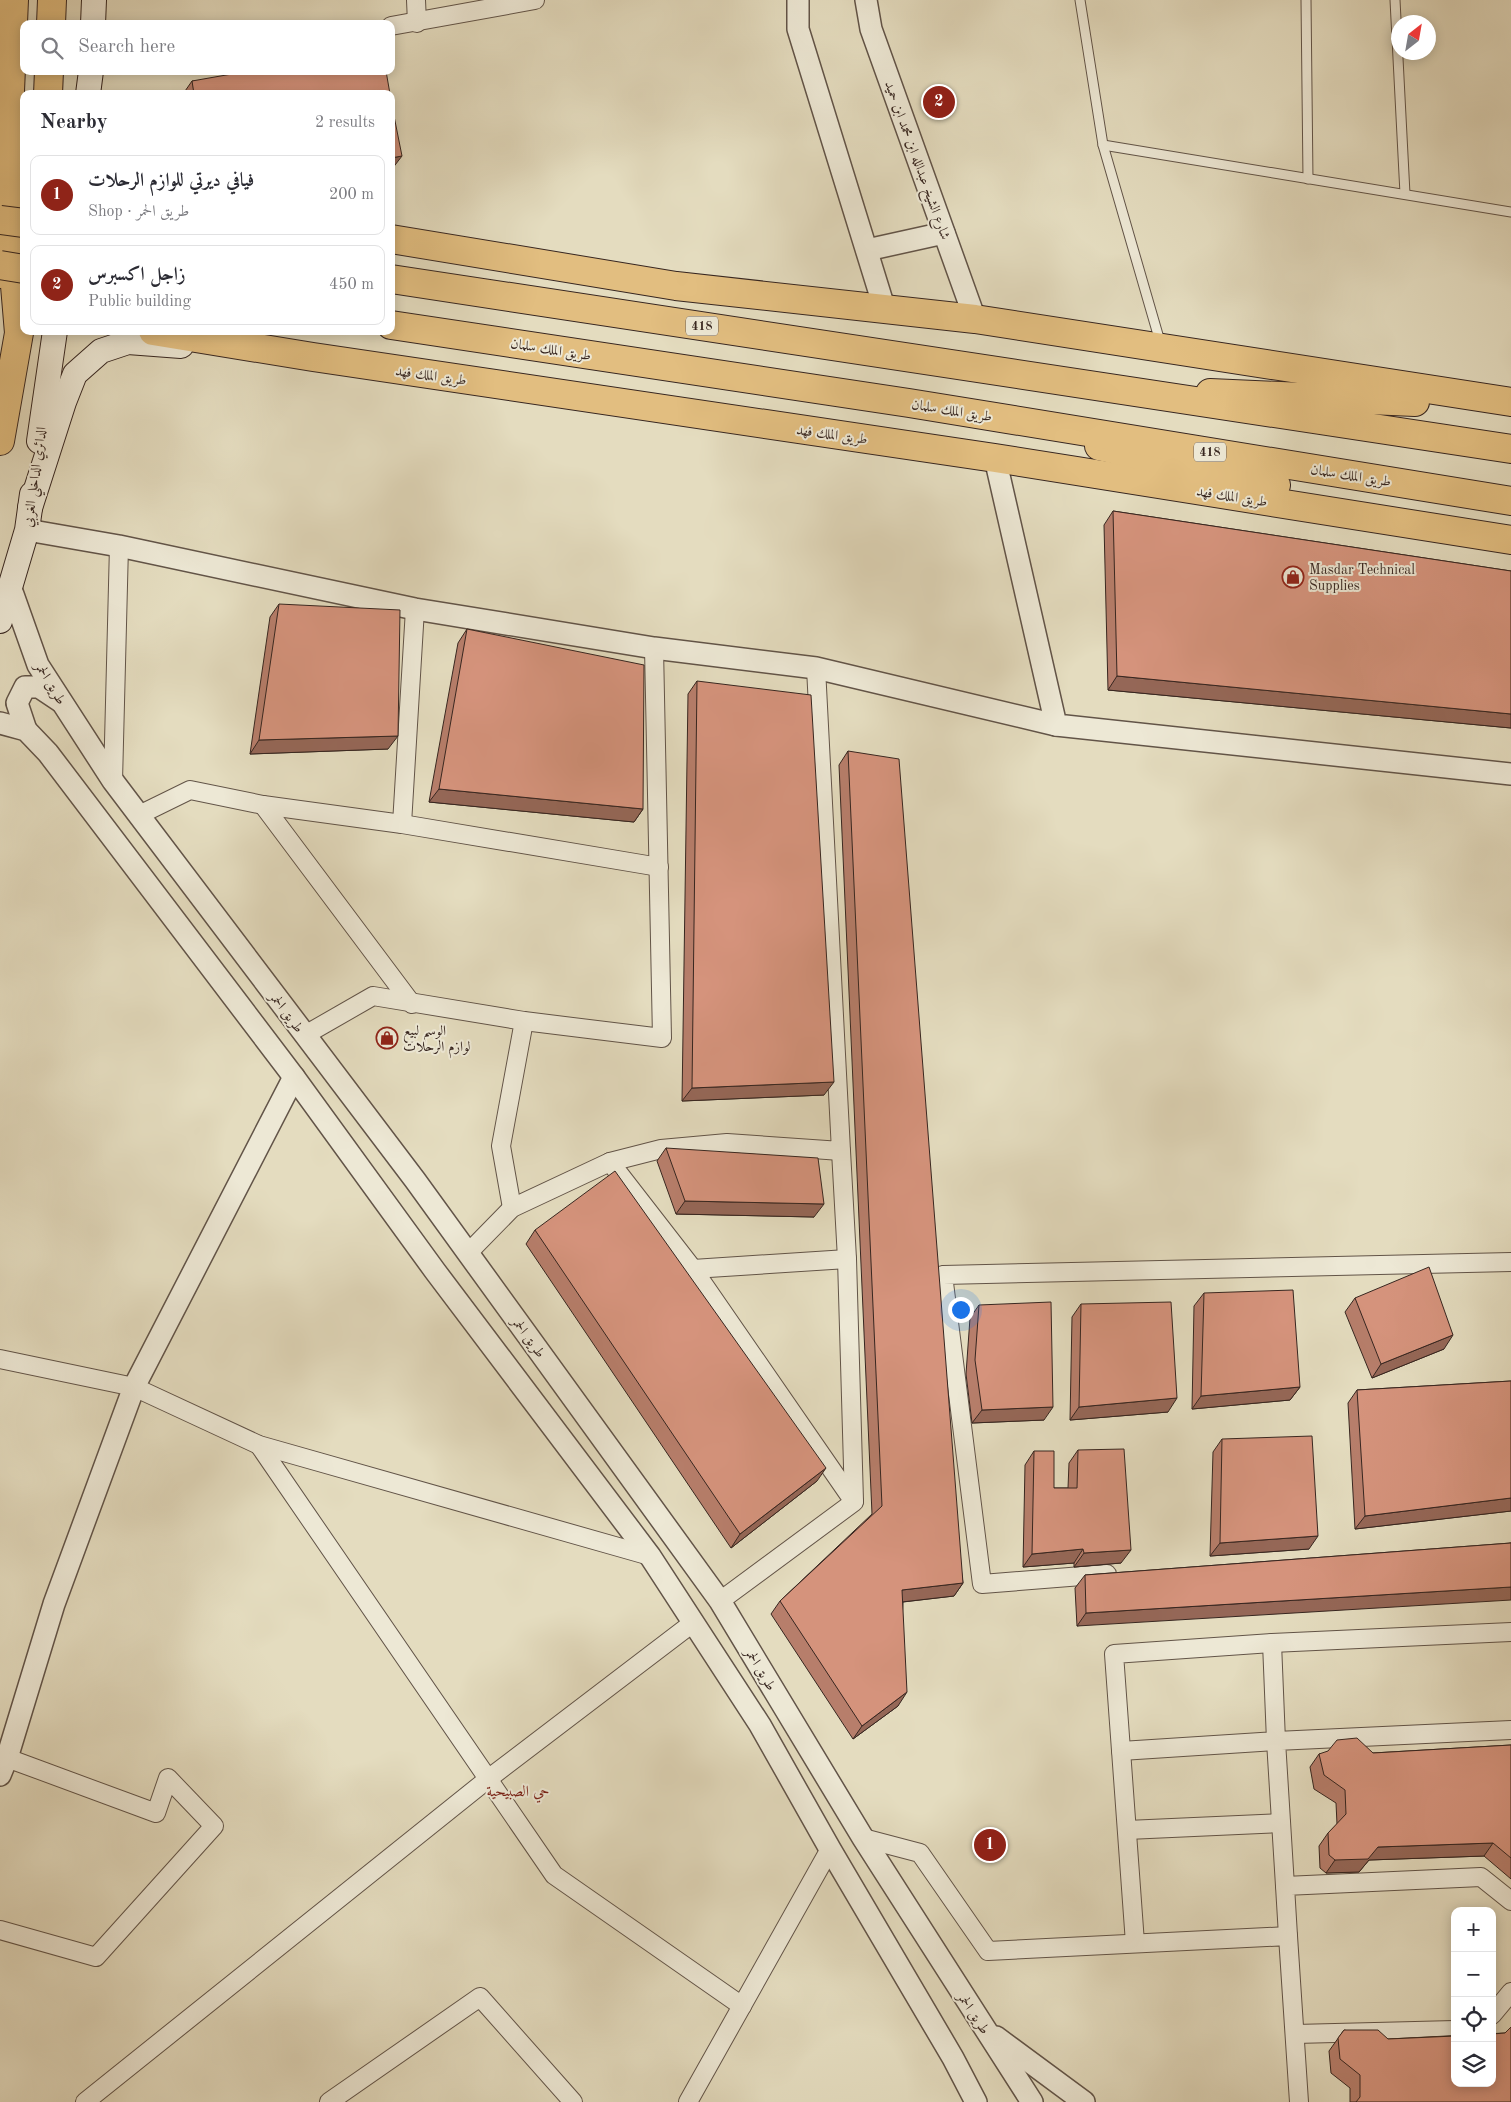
<!DOCTYPE html>
<html lang="en">
<head>
<meta charset="utf-8">
<style>
  :root { --surface:#fff; --page:#f2f2f3; --text:#2b2b33; --muted:#7c7c81; --line:#e1e1e2; --accent:#8f2418 }
  body { margin:0; font-family:"Old Standard TT",Amiri,serif; background:var(--page); color:var(--text) }
  .controls { position:absolute; right:15px; bottom:15px; display:grid; overflow:hidden; border-radius:10px; box-shadow:0 2px 12px #0003 }
  .controls button { width:45px; height:45px; display:grid; place-items:center; padding:0; border:0; border-bottom:1px solid var(--line); background:var(--surface); color:var(--text); font:25px sans-serif }
  .compass { position:absolute; left:1391px; top:15px; width:45px; height:45px; border-radius:50%; background:var(--surface); box-shadow:0 2px 12px #0003; rotate:31deg }
  .you { position:absolute; left:960px; top:1309px; width:18px; height:18px; margin:-12px; border:4px solid #fff; border-radius:50%; background:#1a73e8; box-shadow:0 0 0 8px #1a73e833 }
  .badge { display:grid; place-items:center; width:32px; height:32px; border-radius:50%; background:var(--accent); color:#fff; font-size:16px; font-weight:700 }
  .pin { position:absolute; translate:-50% -50%; border:2px solid #fff; box-shadow:0 1px 5px #0006 }
  .list { margin:0; padding:0; list-style:none }
  h2 { display:flex; justify-content:space-between; align-items:center; height:65px; margin:0; padding:0 20px; font-size:21px }
  h2 small { font-size:16px; font-weight:400; color:var(--muted) }
  .list li { display:grid; grid-template-columns:32px 1fr auto; gap:15px; align-items:center; box-sizing:border-box; height:80px; margin:0 10px 10px; padding:0 10px; border:1px solid var(--line); border-radius:10px }
  .list b { display:block; font-size:19px; white-space:nowrap }
  .list p { margin:0; font-size:16px; white-space:nowrap; color:var(--muted) }
  .list em { font-size:16px; font-style:normal; color:var(--muted) }
  .icon { flex:none; width:28px; height:28px; fill:none; stroke:currentColor; stroke-width:2; stroke-linecap:round; stroke-linejoin:round }
  .map { position:relative; flex:none; width:1511px; height:2102px; overflow:hidden }
  .search { position:absolute; background:var(--surface); box-shadow:0 2px 12px #0003; left:20px; top:20px; width:375px; height:55px; display:flex; align-items:center; gap:12px; box-sizing:border-box; padding:0 18px; border-radius:10px; color:var(--muted); font-size:19px }
  .panel { position:absolute; background:var(--surface); box-shadow:0 2px 12px #0003; left:20px; top:90px; width:375px; height:245px; border-radius:10px }
  .map>svg:first-child { display:block }
  .lines { fill:none; stroke-linecap:round; stroke-linejoin:round }
  .service-casing { stroke:#625448; stroke-width:11 }
  .minor-casing { stroke:#625448; stroke-width:20 }
  .tertiary-casing { stroke:#625448; stroke-width:24 }
  .secondary-casing { stroke:#372620; stroke-width:26 }
  .primary-casing { stroke:#372620; stroke-width:30 }
  .trunk-casing { stroke:#372620; stroke-width:30 }
  .service { stroke:#ede8d5; stroke-width:9 }
  .minor { stroke:#ede8d5; stroke-width:18 }
  .tertiary { stroke:#ede8d5; stroke-width:21 }
  .secondary { stroke:#ede8d5; stroke-width:24 }
  .primary { stroke:#e2be80; stroke-width:28 }
  .trunk { stroke:#e2be80; stroke-width:28 }
  .trunk-bridge-casing { stroke:#372620; stroke-width:30; stroke-linecap:butt }
  .trunk-bridge { stroke:#e2be80; stroke-width:28 }
  .wall { fill:#b77e6b; stroke:#372620 }
  .shaded-wall { fill:#956757; stroke:#372620 }
  .building { fill:#d5937c; stroke:#372620 }
  .labels { text-anchor:middle; stroke-width:4; stroke-linejoin:round; paint-order:stroke }
  .shield { fill:#ede8d5; stroke:#6e6056; stroke-width:1 }
  .shield-label { font-size:12px; font-weight:bold; fill:#372620 }
  .street-label { font-size:14px; fill:#372620; stroke:#ede8d5 }
  .poi-label { font-size:14px; fill:#372620; stroke:#ede8d5; text-anchor:start }
  .neighbourhood-label { font-size:15px; fill:#7a1f14; stroke:#ede8d5 }
</style>
</head>
<body>
<div class="map">
<svg width="1511" height="2102" viewBox="0 0 1511 2102">
  <rect width="100%" height="100%" fill="#e4dcbf"/>
  <filter id="stains"><feTurbulence type="fractalNoise" baseFrequency=".004" numOctaves="4"/><feColorMatrix values="0 0 0 0 .2 0 0 0 0 .09 0 0 0 0 .02 0 0 0 .5 -.17"/></filter>
  <radialGradient id="worn" r=".72"><stop offset=".6" stop-color="#630" stop-opacity="0"/><stop offset="1" stop-color="#630" stop-opacity=".3"/></radialGradient>
  <g class="lines">
    <g class="service-casing">
      <g id="service">
        <polyline points="1080,0 1103,145 1161,345"/>
        <polyline points="1306,0 1308,179"/>
        <polyline points="1395,0 1405,194"/>
        <polyline points="1103,145 1511,212"/>
      </g>
    </g>
    <g class="minor-casing">
      <g id="minor">
        <polyline points="416,0 417,23"/>
        <polyline points="391,26 535,0"/>
        <polyline points="113,781 119,546"/>
        <polyline points="263,805 412,1004"/>
        <polyline points="139,815 190,790 263,805 402,824 659,867"/>
        <polyline points="402,824 415,609"/>
        <polyline points="305,1035 373,996 524,1021 662,1038 654,648"/>
        <polyline points="841,1151 847,1259 854,1501"/>
        <polyline points="610,1162 693,1269 854,1502 720,1601"/>
        <polyline points="512,1208 501,1146 524,1021"/>
        <polyline points="468,1253 512,1208 610,1162 661,1149 727,1143 841,1151 816,668"/>
        <polyline points="693,1269 847,1259"/>
        <polyline points="0,1359 134,1387 259,1445 650,1556"/>
        <polyline points="259,1445 554,1875 742,2006"/>
        <polyline points="1107,1574 982,1584 943,1275 1511,1262"/>
        <polyline points="1121,1751 1276,1741 1272,1643"/>
        <polyline points="1127,1830 1281,1823"/>
        <polyline points="863,1838 920,1853 988,1951 1288,1936 1299,2102"/>
        <polyline points="1285,1886 1276,1741 1511,1730"/>
        <polyline points="0,1930 96,1957 214,1826 168,1778 156,1813 7,1758"/>
        <polyline points="1288,1936 1285,1886 1481,1877 1511,1901"/>
        <polyline points="1135,1943 1114,1654 1272,1643 1511,1632"/>
        <polyline points="1492,2015 1511,1992"/>
        <polyline points="1295,2034 1455,2030"/>
        <polyline points="85,2102 488,1779 694,1622"/>
        <polyline points="329,2102 480,1997 573,2102"/>
        <polyline points="688,2102 830,1849"/>
      </g>
    </g>
    <g class="tertiary-casing">
      <g id="tertiary">
        <polyline points="798,0 798,29 884,307"/>
        <polyline points="866,0 871,29 975,319"/>
        <polyline points="867,250 944,233"/>
        <polyline points="995,458 1056,725 1511,774"/>
        <polyline points="27,530 119,546 415,609 654,648 816,668 1056,725"/>
        <polyline points="10,586 38,665 113,781 415,1180 720,1601 863,1838 1032,2102"/>
        <polyline points="0,723 26,730 48,753 294,1077 435,1271 650,1556 760,1725 830,1849 953,2058 976,2102"/>
        <polyline points="26,730 17,703 25,687 39,687 60,701"/>
        <polyline points="0,1775 7,1758 54,1604 134,1387 294,1077"/>
        <polyline points="996,2037 1084,2102"/>
      </g>
    </g>
    <g class="secondary-casing">
      <g id="secondary">
        <polyline points="93,24 94,0"/>
        <polyline points="88,94 91,71"/>
        <polyline points="39,441 55,331"/>
        <polyline points="30,508 64,402 75,374 101,351 128,342 181,346"/>
        <polyline points="0,621 27,530 32,494"/>
      </g>
    </g>
    <g class="primary-casing">
      <g id="primary">
        <polyline points="51,24 52,0"/>
        <polyline points="48,94 49,71"/>
        <polyline points="391,239 676,286 975,319 1511,402"/>
        <polyline points="0,274 11,243 7,159 14,0"/>
        <polyline points="153,331 313,357 995,458 1511,540"/>
        <polyline points="1210,393 1415,402"/>
        <polyline points="0,441 19,333 12,250"/>
        <polyline points="1099,446 1276,485"/>
      </g>
    </g>
    <g class="trunk-casing">
      <g id="trunk">
        <polyline points="391,279 1511,449"/>
        <polyline points="391,325 909,403 1511,501"/>
      </g>
    </g>
    <use href="#service" class="service"/>
    <use href="#minor" class="minor"/>
    <use href="#tertiary" class="tertiary"/>
    <use href="#secondary" class="secondary"/>
    <use href="#primary" class="primary"/>
    <use href="#trunk" class="trunk"/>
    <g class="trunk-bridge-casing">
      <g id="trunk-bridge">
        <polyline points="0,220 24,223"/>
        <polyline points="0,265 24,269"/>
      </g>
    </g>
    <use href="#trunk-bridge" class="trunk-bridge"/>
  </g>
  <g class="wall">
    <polygon points="192,81 390,94 183,94"/>
    <polygon points="1113,511 1511,571 1511,728 1108,690 1104,525"/>
    <polygon points="279,604 388,749 250,754 270,617"/>
    <polygon points="467,629 643,809 634,822 429,802 458,643"/>
    <polygon points="697,681 824,1095 682,1101 688,694"/>
    <polygon points="848,751 963,1583 954,1596 903,1602 898,1706 853,1739 771,1614 780,1601 872,1514 839,765"/>
    <polygon points="666,1148 814,1217 676,1214 657,1161"/>
    <polygon points="535,1230 817,1481 731,1548 526,1244"/>
    <polygon points="1204,1293 1300,1387 1290,1400 1192,1409 1194,1306"/>
    <polygon points="1355,1298 1444,1349 1372,1378 1345,1312"/>
    <polygon points="1081,1304 1168,1412 1070,1420 1072,1317"/>
    <polygon points="979,1305 1044,1420 972,1423 966,1374 970,1318"/>
    <polygon points="1511,1381 1511,1511 1355,1529 1348,1403 1357,1390"/>
    <polygon points="1222,1439 1309,1549 1210,1556 1213,1452"/>
    <polygon points="1078,1450 1121,1563 1074,1567 1074,1563 1023,1567 1025,1465 1034,1451 1054,1488 1068,1488 1069,1463"/>
    <polygon points="1511,1543 1077,1626 1075,1588 1085,1575"/>
    <polygon points="1511,1745 1511,1879 1484,1856 1369,1860 1359,1872 1326,1873 1320,1868 1319,1846 1328,1833 1337,1824 1336,1803 1314,1789 1310,1767 1319,1754 1373,1753"/>
    <polygon points="1344,2030 1388,2039 1505,2033 1511,2102 1350,2102 1350,2088 1331,2073 1329,2051"/>
  </g>
  <g class="shaded-wall">
    <polygon points="402,156 392,169 391,170 391,158"/>
    <polygon points="1117,676 1511,714 1511,728 1108,690"/>
    <polygon points="398,736 388,749 250,754 259,740"/>
    <polygon points="439,789 643,809 634,822 429,802"/>
    <polygon points="834,1082 824,1095 682,1101 692,1088"/>
    <polygon points="685,1201 824,1204 814,1217 676,1214"/>
    <polygon points="1453,1335 1444,1349 1372,1378 1381,1364"/>
    <polygon points="1300,1387 1290,1400 1192,1409 1201,1396"/>
    <polygon points="1177,1398 1168,1412 1070,1420 1079,1407"/>
    <polygon points="1053,1407 1044,1420 972,1423 982,1410"/>
    <polygon points="826,1468 817,1481 731,1548 740,1534"/>
    <polygon points="1511,1498 1511,1511 1355,1529 1365,1516"/>
    <polygon points="1318,1536 1309,1549 1210,1556 1220,1543"/>
    <polygon points="1083,1549 1074,1563 1023,1567 1032,1554"/>
    <polygon points="1131,1550 1121,1563 1074,1567 1084,1553"/>
    <polygon points="963,1583 954,1596 893,1603 902,1590"/>
    <polygon points="1511,1587 1511,1600 1077,1626 1086,1613"/>
    <polygon points="907,1692 898,1706 853,1739 862,1726"/>
    <polygon points="1493,1843 1484,1856 1369,1860 1359,1872 1326,1873 1335,1860 1378,1847"/>
  </g>
  <g class="building">
    <polygon points="249,71 386,71 390,94 194,94 192,81"/>
    <polygon points="391,101 402,156 391,158"/>
    <polygon points="1113,511 1511,571 1511,714 1117,676"/>
    <polygon points="279,604 400,610 398,736 259,740"/>
    <polygon points="467,629 644,665 643,809 439,789"/>
    <polygon points="697,681 811,695 834,1082 692,1088"/>
    <polygon points="848,751 899,759 963,1583 902,1590 907,1692 862,1726 780,1601 882,1506"/>
    <polygon points="666,1148 818,1158 824,1204 685,1201"/>
    <polygon points="615,1171 826,1468 740,1534 535,1230"/>
    <polygon points="1429,1267 1453,1335 1381,1364 1355,1298"/>
    <polygon points="1293,1290 1300,1387 1201,1396 1204,1293"/>
    <polygon points="1051,1302 1053,1407 982,1410 975,1360 979,1305"/>
    <polygon points="1171,1302 1177,1398 1079,1407 1081,1304"/>
    <polygon points="1511,1381 1511,1498 1365,1516 1357,1390"/>
    <polygon points="1312,1436 1318,1536 1220,1543 1222,1439"/>
    <polygon points="1124,1449 1131,1550 1084,1553 1083,1549 1032,1554 1034,1451 1054,1451 1054,1488 1077,1488 1078,1450"/>
    <polygon points="1511,1543 1511,1587 1086,1613 1085,1575"/>
    <polygon points="1357,1738 1373,1753 1511,1745 1511,1858 1493,1843 1378,1847 1368,1859 1335,1860 1329,1855 1328,1833 1346,1814 1345,1790 1324,1775 1319,1754 1328,1751 1337,1740"/>
    <polygon points="1511,2027 1511,2102 1356,2102 1360,2097 1360,2075 1340,2059 1338,2038 1344,2030 1378,2030 1388,2039 1455,2036 1455,2083 1492,2083 1492,2034 1505,2033"/>
  </g>
  <defs>
    <g id="shop-ring" transform="scale(1.125)"><circle r="9.5" fill="#ede8d5" stroke="#8f2418" stroke-width="1.5"/><path d="M-5-2.5h2.3a2.7 3.5 0 0 1 5.4 0H5L5.5 6h-11ZM-1.5-2.5h3a1.5 2.3 0 0 0-3 0Z" fill="#8f2418"/></g>
  </defs>
  <g fill-rule="evenodd">
    <use href="#shop-ring" x="1293" y="577"/>
    <use href="#shop-ring" x="387" y="1038"/>
  </g>
  <g class="labels">
    <g class="shield">
      <rect x="686" y="316.5" width="32" height="19" rx="4"/>
      <rect x="1194" y="442.5" width="32" height="19" rx="4"/>
    </g>
    <g class="shield-label">
      <text x="702" y="330">418</text>
      <text x="1210" y="456">418</text>
    </g>
    <g class="street-label">
      <text transform="translate(918 160) rotate(70)" y="5">شارع الشيخ عبدالله ابن محمد ابن حميد</text>
      <text transform="translate(551 349) rotate(9)" y="5">طريق الملك سلمان</text>
      <text transform="translate(431 375) rotate(8)" y="5">طريق الملك فهد</text>
      <text transform="translate(952 410) rotate(9)" y="5">طريق الملك سلمان</text>
      <text transform="translate(832 434) rotate(8)" y="5">طريق الملك فهد</text>
      <text transform="translate(1351 475) rotate(9)" y="5">طريق الملك سلمان</text>
      <text transform="translate(34 477) rotate(-82)" y="5">الدائري الداخلي الغربي</text>
      <text transform="translate(1232 496) rotate(9)" y="5">طريق الملك فهد</text>
      <text transform="translate(51 683) rotate(59)" y="5">طريق الحمر</text>
      <text transform="translate(287 1012) rotate(53)" y="5">طريق الحمر</text>
      <text transform="translate(529 1337) rotate(54)" y="5">طريق الحمر</text>
      <text transform="translate(761 1669) rotate(59)" y="5">طريق الحمر</text>
      <text transform="translate(974 2013) rotate(57)" y="5">طريق الحمر</text>
    </g>
    <g class="poi-label">
      <text x="1309" y="574">Masdar Technical<tspan x="1309" dy="16">Supplies</tspan></text>
      <text x="403" y="1035">الوسم لبيع<tspan x="403" dy="16">لوازم الرحلات</tspan></text>
    </g>
    <g class="neighbourhood-label">
      <text x="518" y="1796">حي الصبيحية</text>
    </g>
  </g>
  <rect width="100%" height="100%" filter="url(#stains)"/>
  <rect width="100%" height="100%" fill="url(#worn)"/>
</svg>
<div class="controls">
<button>+</button>
<button>−</button>
<button><svg class="icon" aria-label="locate" viewBox="0 0 24 24"><circle cx="12" cy="12" r="6"/><path d="M12 2v4M12 18v4M2 12h4M18 12h4"/></svg></button>
<button><svg class="icon" aria-label="layers" viewBox="0 0 24 24"><path d="M12 4l9 5-9 5-9-5zM3 14l9 5 9-5"/></svg></button>
</div>
<svg class="compass" viewBox="-18 -18 36 36"><path d="M0-13l5 13h-10z" fill="#e53935"/><path d="M0 13l5-13h-10z" fill="#7c7c81"/></svg>
<div class="you"></div>
<div class="pin badge" style="left:990px;top:1845px">1</div>
<div class="pin badge" style="left:939px;top:102px">2</div>
<div class="search"><svg class="icon" aria-label="search" viewBox="0 0 24 24"><circle cx="10" cy="10" r="6"/><path d="M15 15l6 6"/></svg>Search here</div>
<section class="panel">
<h2>Nearby<small>2 results</small></h2>
<ul class="list">
<li><span class="badge">1</span><div><b>فيافي ديرتي للوازم الرحلات</b><p>Shop · طريق الحمر</p></div><em>200 m</em></li>
<li><span class="badge">2</span><div><b>زاجل اكسبرس</b><p>Public building</p></div><em>450 m</em></li>
</ul>
</section>
</div>
</body>
</html>
